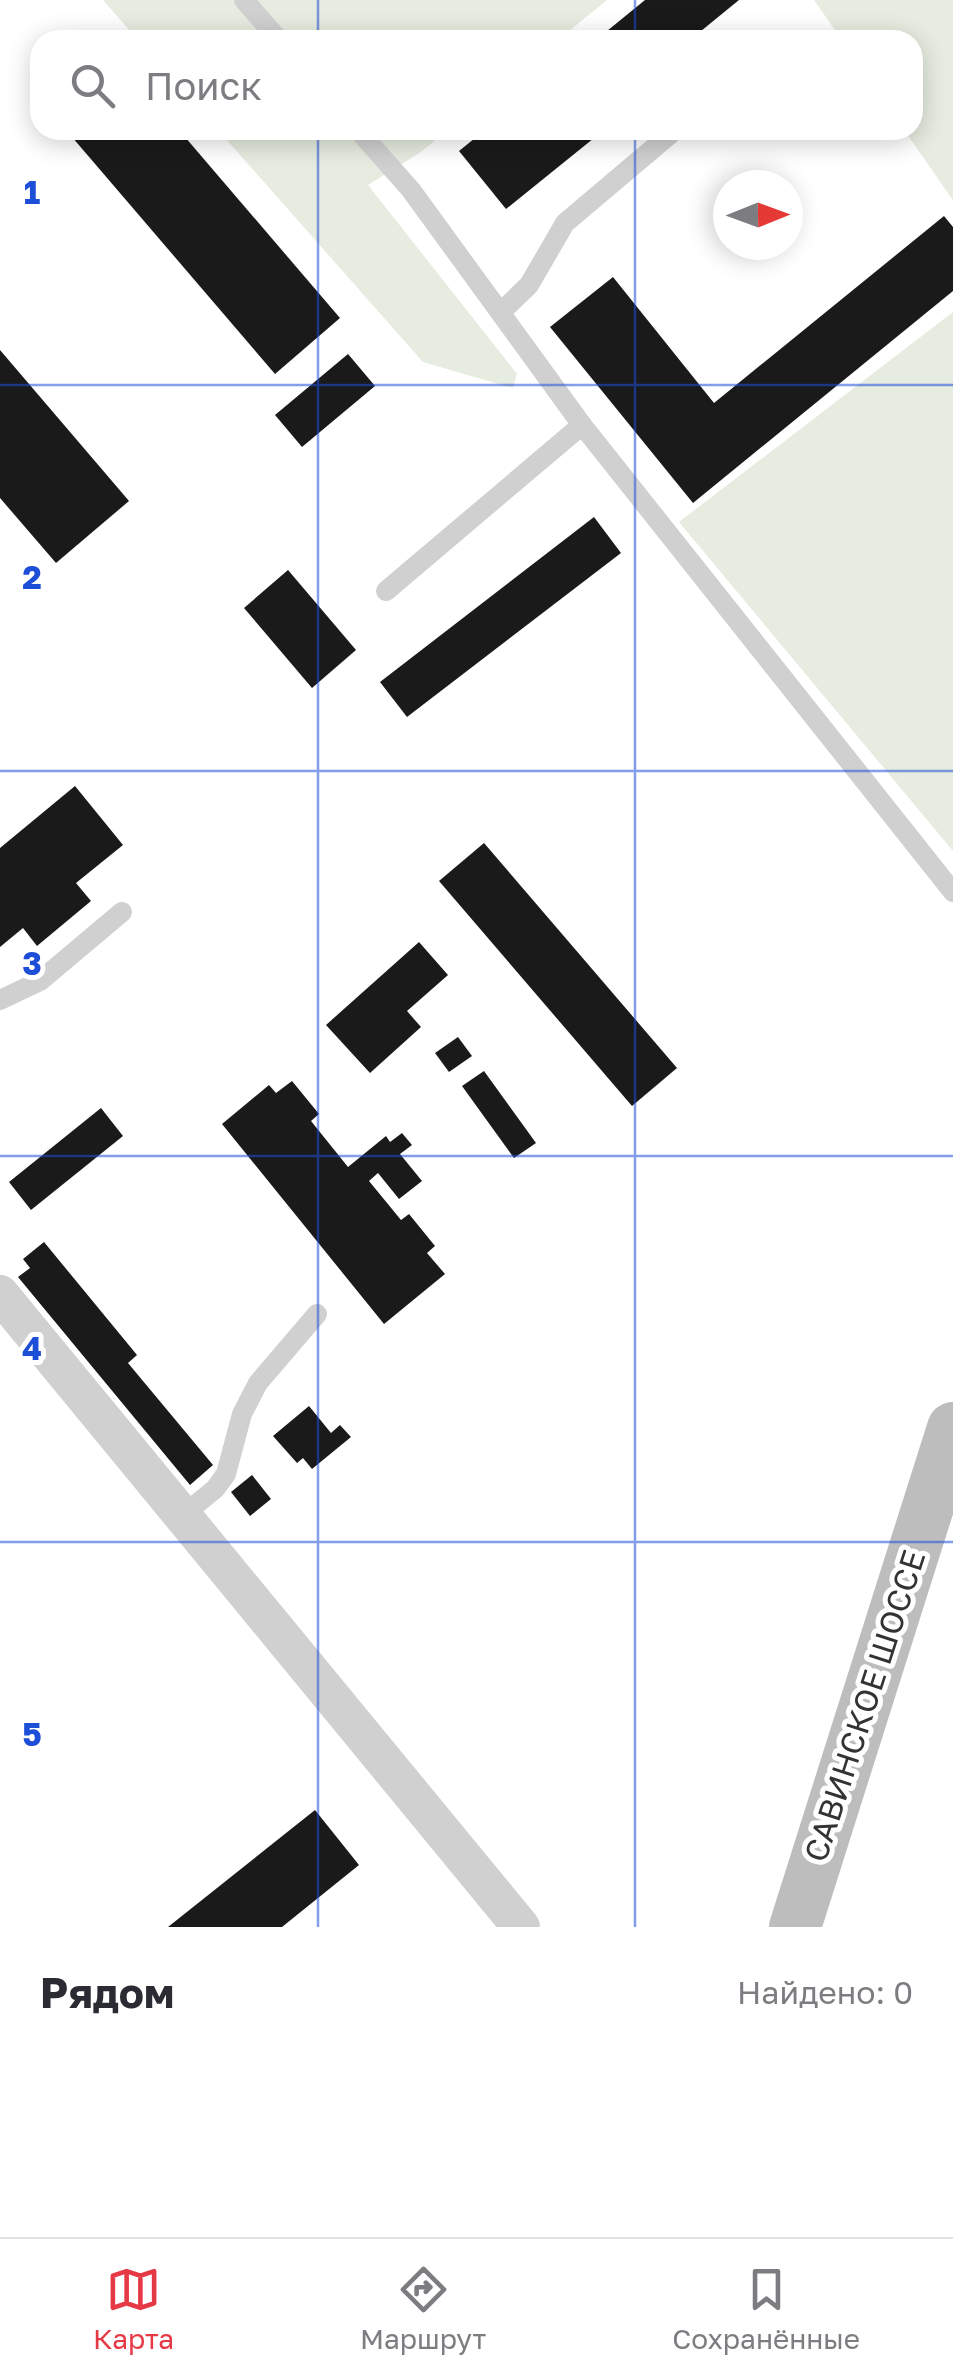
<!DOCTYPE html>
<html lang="ru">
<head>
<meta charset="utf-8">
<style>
  :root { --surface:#fff; --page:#f7f7f7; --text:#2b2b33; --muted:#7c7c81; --line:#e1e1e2; --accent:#e63946 }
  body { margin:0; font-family:"Golos Text",sans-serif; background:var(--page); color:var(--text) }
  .compass { position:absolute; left:713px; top:170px; width:90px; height:90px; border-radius:50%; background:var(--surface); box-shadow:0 5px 25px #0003; rotate:89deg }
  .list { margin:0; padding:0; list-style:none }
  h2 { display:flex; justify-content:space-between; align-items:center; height:130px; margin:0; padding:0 40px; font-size:42px }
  h2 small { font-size:32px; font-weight:400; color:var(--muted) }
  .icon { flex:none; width:55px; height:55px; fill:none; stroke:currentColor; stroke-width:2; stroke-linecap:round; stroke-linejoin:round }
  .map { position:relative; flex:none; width:953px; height:1927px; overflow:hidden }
  .search { position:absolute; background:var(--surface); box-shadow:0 5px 25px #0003; left:30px; right:30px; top:30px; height:110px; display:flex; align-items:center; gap:25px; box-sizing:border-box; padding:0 35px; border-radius:30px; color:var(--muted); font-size:38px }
  .sheet { height:310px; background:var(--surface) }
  nav { display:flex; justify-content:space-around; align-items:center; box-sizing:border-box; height:140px; border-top:2px solid var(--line); background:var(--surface); font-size:28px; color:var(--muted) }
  nav a { display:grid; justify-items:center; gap:5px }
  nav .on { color:var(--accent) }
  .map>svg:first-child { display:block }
  .green { fill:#e6ecdf }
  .building { fill:#1a1a1a }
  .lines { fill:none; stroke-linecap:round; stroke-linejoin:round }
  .lane { stroke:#d0d0d0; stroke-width:20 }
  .street { stroke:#d0d0d0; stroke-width:38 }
  .secondary { stroke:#bdbdbd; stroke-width:52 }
  .grid { fill:none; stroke:#1d4ed8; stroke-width:2.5; stroke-opacity:0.55 }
  .labels { text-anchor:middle; stroke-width:10; stroke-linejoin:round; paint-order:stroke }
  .street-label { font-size:32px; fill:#333; stroke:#fff }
  .grid-label { font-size:32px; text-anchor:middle; font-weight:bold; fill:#1d4ed8; stroke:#fff; stroke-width:10; stroke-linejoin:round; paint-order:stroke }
</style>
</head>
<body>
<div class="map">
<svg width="953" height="1927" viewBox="0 0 953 1927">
  <rect width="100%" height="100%" fill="#fff"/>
  <g class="green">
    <polygon points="103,0 607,0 558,40 138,40"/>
    <polygon points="814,0 953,0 953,200 904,130 913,130 913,40 842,40"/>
    <polygon points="218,130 448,130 418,154 368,185 517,374 513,388 423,362"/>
    <polygon points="953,312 953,851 679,522"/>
  </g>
  <g class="building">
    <polygon points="645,0 739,0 690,40 596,40"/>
    <polygon points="66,130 179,130 340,318 275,374"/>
    <polygon points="485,130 596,130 599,134 506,209 459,151"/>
    <polygon points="944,216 953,227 953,291 693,503 550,327 613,277 714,403"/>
    <polygon points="0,350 129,501 56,563 0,498"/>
    <polygon points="348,354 375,386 302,447 275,415"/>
    <polygon points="594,517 621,553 407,717 380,682"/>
    <polygon points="288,570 356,650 312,688 244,608"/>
    <polygon points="75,786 123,845 76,883 91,901 37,946 23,928 0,947 0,848"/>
    <polygon points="484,843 677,1068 632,1106 439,881"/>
    <polygon points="419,942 448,975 407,1011 421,1027 370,1073 326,1025"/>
    <polygon points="458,1037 472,1056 449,1072 435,1053"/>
    <polygon points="484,1071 536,1143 514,1158 462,1086"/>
    <polygon points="292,1081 319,1114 311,1121 348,1167 386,1136 390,1142 402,1133 412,1145 400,1154 422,1181 399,1199 378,1173 369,1181 401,1220 409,1214 435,1246 427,1253 445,1274 384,1324 222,1124 269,1085 276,1093"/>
    <polygon points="101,1108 123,1136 31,1210 9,1182"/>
    <polygon points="44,1242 137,1355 128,1363 213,1465 190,1485 18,1277 30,1268 23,1259"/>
    <polygon points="309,1406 331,1433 340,1425 351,1437 312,1469 303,1458 297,1463 273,1436"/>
    <polygon points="252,1475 271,1499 250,1516 231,1492"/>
    <polygon points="315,1810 359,1865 282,1927 168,1927"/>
  </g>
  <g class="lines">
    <g class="lane">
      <polyline points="244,0 279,40"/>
      <polyline points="358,130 411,190 582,425 953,892"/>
      <polyline points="501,312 529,285 565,223 675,130"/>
      <polyline points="386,591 582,425"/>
      <polyline points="0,1000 40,981 122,912"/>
      <polyline points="183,1515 215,1489 226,1474 242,1414 258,1383 317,1314"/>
    </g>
    <polyline class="street" points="0,1294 521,1927"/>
    <polyline class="secondary" points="795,1927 953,1428"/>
  </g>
  <path class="grid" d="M318,0V40M635,0V40M318,130V1927M635,130V1927M0,385H953M0,771H953M0,1156H953M0,1542H953"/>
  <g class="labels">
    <g class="street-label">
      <text transform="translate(865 1706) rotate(-72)" y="11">САВИНСКОЕ ШОССЕ</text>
    </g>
  </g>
  <g class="grid-label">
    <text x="32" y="204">1</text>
    <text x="32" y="589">2</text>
    <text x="32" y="975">3</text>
    <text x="32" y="1360">4</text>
    <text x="32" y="1746">5</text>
  </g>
</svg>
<svg class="compass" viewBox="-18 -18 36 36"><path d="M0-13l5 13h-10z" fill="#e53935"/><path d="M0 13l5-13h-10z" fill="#7c7c81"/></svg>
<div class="search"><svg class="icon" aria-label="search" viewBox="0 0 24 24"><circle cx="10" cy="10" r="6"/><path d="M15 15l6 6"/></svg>Поиск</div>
</div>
<section class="sheet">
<h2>Рядом<small>Найдено: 0</small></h2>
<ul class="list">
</ul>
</section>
<nav>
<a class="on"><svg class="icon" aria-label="map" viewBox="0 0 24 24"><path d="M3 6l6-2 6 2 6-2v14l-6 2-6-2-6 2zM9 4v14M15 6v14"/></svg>Карта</a>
<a><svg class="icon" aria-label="directions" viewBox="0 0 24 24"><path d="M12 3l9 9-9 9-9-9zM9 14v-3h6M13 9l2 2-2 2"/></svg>Маршрут</a>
<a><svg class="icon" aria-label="saved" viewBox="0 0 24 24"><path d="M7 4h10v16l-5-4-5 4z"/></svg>Сохранённые</a>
</nav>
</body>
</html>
